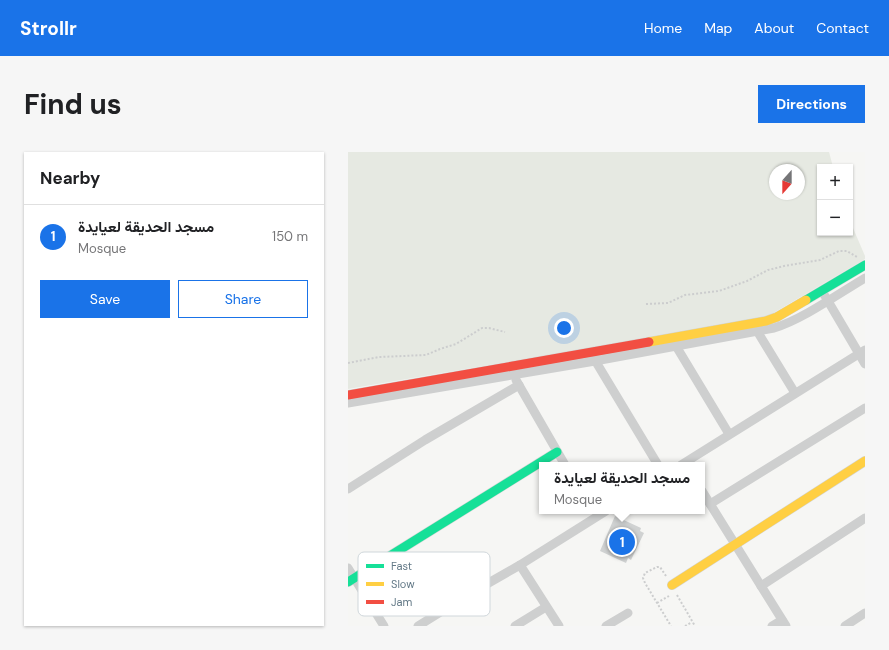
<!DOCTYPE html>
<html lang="en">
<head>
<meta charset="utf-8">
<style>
  :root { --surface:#fff; --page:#f6f6f6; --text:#202124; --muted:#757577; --line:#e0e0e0; --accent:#1a73e8 }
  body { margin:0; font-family:"DM Sans",Vazirmatn,sans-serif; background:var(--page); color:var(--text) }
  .controls { position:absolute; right:12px; top:12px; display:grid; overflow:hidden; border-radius:0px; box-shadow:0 1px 3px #0004 }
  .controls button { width:36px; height:36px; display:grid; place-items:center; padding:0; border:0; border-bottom:1px solid var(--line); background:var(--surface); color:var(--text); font:20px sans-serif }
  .compass { position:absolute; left:421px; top:12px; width:36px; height:36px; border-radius:50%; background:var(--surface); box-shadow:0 1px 3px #0004; rotate:201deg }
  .you { position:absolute; left:216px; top:176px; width:14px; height:14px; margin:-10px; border:3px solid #fff; border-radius:50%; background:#1a73e8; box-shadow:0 0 0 6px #1a73e833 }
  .badge { display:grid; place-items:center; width:26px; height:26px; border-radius:50%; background:var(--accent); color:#fff; font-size:13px; font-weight:700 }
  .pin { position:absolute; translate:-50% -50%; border:2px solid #fff; box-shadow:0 1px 4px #0006 }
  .popup { position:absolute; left:191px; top:310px; width:166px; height:52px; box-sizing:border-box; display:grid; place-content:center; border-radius:0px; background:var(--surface); filter:drop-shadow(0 1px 3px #0005); font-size:13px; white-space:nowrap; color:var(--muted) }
  .popup b { font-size:15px; color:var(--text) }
  .popup::after { content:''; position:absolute; left:50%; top:100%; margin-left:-8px; border:8px solid transparent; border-top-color:var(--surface) }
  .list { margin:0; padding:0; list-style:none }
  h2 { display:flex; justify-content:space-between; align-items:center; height:52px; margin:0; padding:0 16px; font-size:17px }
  h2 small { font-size:13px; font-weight:400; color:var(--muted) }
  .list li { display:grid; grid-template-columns:26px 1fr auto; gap:12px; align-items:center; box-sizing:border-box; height:64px; padding:0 16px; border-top:1px solid var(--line) }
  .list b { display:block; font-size:15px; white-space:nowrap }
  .list p { margin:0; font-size:13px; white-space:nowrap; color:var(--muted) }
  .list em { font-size:13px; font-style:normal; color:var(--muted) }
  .actions { display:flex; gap:8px; padding:12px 16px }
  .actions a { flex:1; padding:9px 0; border:1px solid var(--accent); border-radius:0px; text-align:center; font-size:14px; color:var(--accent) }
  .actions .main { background:var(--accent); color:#fff }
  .map { position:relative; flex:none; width:517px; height:474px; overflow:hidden; border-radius:0px }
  header { display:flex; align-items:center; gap:24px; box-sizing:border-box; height:56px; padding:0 20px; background:var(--accent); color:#fff }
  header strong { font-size:19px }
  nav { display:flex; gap:22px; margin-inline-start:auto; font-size:14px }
  .intro { display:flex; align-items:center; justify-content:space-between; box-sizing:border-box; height:96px; padding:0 24px }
  h1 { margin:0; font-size:28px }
  .button { padding:10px 18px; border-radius:0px; background:var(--accent); color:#fff; font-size:14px; font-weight:700 }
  main { display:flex; gap:24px; padding:0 24px }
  aside { flex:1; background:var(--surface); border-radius:0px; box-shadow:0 1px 3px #0004 }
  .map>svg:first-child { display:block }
  .green { fill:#e6e9e2; fill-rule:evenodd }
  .building { fill:#d0d2d2 }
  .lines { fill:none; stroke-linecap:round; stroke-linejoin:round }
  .fast-casing { stroke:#d2d4d4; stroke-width:10 }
  .slow-casing { stroke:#d2d4d4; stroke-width:10 }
  .jam-casing { stroke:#d2d4d4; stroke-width:10 }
  .path { stroke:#cccdce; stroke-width:2; stroke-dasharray:2 2; stroke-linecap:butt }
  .street { stroke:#cecfcf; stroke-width:9 }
  .fast { stroke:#16e098; stroke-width:9 }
  .slow { stroke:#ffcf43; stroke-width:9 }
  .jam { stroke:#f24e42; stroke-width:9 }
  .key { fill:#fff; stroke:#d0d7db; stroke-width:1 }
  .key-label { font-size:11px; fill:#637987 }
</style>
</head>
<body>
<header>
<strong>Strollr</strong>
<nav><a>Home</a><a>Map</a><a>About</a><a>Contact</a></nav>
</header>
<div class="intro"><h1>Find us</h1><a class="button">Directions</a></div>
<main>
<aside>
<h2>Nearby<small></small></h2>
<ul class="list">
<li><span class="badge">1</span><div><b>مسجد الحديقة لعيايدة</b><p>Mosque</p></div><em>150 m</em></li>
</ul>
<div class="actions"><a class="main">Save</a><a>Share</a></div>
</aside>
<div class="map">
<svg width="517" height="474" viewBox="0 0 517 474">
  <rect width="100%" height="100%" fill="#f6f6f4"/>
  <path class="green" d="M0,0H481L485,15H472V81H502V69L517,104V107L417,166L0,237ZM427,18H451V42H427Z"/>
  <polygon class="building" points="267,364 293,376 292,379 296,381 283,408 280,406 278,411 252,399"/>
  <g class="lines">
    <g class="fast-casing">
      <g id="fast">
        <polyline points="458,148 517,113"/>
        <polyline points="0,430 209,300"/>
      </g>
    </g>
    <g class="slow-casing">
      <g id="slow">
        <polyline points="301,190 418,169 429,165 458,148"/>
        <polyline points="324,433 517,309"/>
      </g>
    </g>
    <g class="jam-casing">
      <polyline id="jam" points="0,243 301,190"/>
    </g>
    <g class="path">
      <polyline points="298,152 320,151 337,143 371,139 399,129 420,118 436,114 472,108 491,99 499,99 509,105"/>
      <polyline points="0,211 31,205 78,203 92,197 108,192 134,176 141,176 157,180"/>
      <polyline points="318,424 312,415 309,415 297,421 295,426 297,431 323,474"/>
      <polyline points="329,443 347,474"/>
      <polyline points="309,451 321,444"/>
      <polyline points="337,474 344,470"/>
    </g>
    <g class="street">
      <polyline points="477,144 517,212"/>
      <polyline points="406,174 447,241"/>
      <polyline points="326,189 328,194 381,282"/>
      <polyline points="245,205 310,313"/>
      <polyline points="168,228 217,313"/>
      <path d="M0,251L247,209L426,176C455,167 490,142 517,126"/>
      <polyline points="333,313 517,198"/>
      <polyline points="0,337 77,288 171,233"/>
      <polyline points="354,339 438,474"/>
      <polyline points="362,352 517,256"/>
      <polyline points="172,413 211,474"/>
      <polyline points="0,416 36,474"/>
      <polyline points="413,434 517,366"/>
      <polyline points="70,474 123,441 172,413 258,359"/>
      <polyline points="167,474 198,455"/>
      <polyline points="258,474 280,461"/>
      <polyline points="424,474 434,468"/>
      <polyline points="497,474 517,461"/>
    </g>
    <use href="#fast" class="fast"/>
    <use href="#slow" class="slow"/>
    <use href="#jam" class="jam"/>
  </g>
  <rect x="10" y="400" width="132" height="64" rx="6" class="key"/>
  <rect x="18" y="412" width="18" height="4" fill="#16e098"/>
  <rect x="18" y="430" width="18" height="4" fill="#ffcf43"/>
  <rect x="18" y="448" width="18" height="4" fill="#f24e42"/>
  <g class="key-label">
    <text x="43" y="418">Fast</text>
    <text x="43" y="436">Slow</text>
    <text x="43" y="454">Jam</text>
  </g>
</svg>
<div class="controls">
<button>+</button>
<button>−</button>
</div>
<svg class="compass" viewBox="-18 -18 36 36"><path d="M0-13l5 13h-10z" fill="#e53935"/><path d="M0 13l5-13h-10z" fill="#757577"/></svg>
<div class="you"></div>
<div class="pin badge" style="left:274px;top:390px">1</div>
<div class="popup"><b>مسجد الحديقة لعيايدة</b>Mosque</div>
</div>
</main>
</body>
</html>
